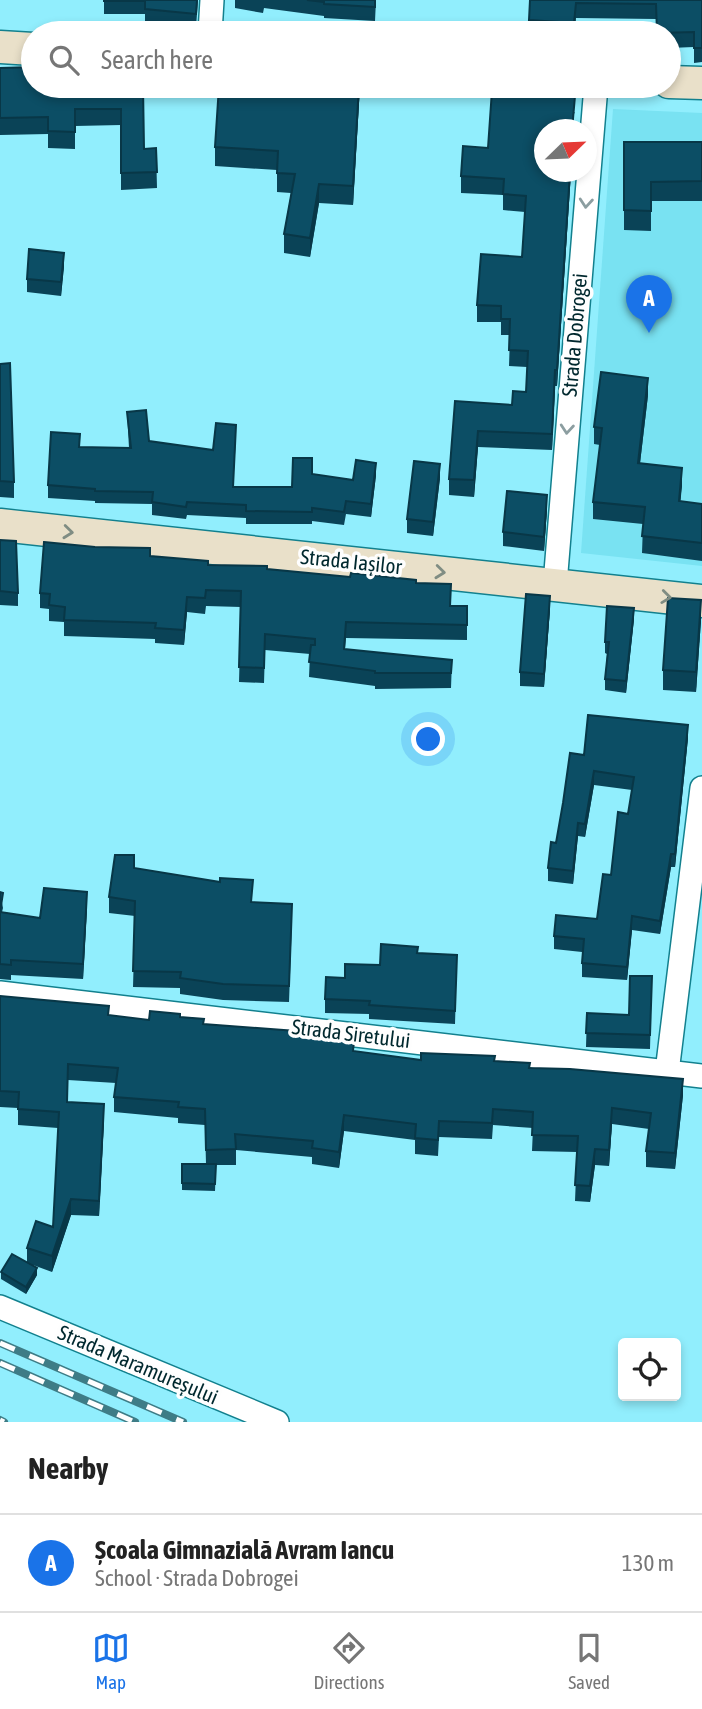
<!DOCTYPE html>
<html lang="en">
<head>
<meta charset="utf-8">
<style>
  :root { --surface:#fff; --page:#f2f2f2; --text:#222; --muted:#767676; --line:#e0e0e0; --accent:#1a73e8 }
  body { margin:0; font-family:"Asap Condensed",sans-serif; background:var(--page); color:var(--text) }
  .controls { position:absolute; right:21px; bottom:21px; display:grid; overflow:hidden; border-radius:7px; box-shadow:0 4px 10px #0003 }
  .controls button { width:63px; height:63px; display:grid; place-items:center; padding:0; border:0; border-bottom:2px solid var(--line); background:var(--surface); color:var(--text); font:35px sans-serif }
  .compass { position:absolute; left:534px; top:119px; width:63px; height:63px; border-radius:50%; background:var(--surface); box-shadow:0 4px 10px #0003; rotate:67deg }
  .you { position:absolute; left:429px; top:740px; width:24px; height:24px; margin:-18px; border:5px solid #fff; border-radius:50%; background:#1a73e8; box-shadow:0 0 0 10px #1a73e833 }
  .badge { display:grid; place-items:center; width:46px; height:46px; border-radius:50%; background:var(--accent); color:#fff; font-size:23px; font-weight:700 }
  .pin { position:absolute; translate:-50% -58px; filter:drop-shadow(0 2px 4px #0008) }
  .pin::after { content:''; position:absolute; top:37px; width:24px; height:21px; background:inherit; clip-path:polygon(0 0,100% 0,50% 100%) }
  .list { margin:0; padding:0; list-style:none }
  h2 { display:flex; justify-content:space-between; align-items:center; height:91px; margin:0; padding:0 28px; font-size:30px }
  h2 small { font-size:23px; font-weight:400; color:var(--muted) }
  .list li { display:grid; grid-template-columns:46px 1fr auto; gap:21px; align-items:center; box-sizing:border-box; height:98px; padding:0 28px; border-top:2px solid var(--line) }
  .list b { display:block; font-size:26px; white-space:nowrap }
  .list p { margin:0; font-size:23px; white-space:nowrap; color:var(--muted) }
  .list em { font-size:23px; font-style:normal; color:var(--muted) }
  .icon { flex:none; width:38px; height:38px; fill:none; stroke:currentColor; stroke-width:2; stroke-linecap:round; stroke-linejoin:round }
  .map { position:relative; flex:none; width:702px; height:1422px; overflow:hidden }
  .search { position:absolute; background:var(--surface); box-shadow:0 4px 10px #0003; left:21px; right:21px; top:21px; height:77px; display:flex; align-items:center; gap:18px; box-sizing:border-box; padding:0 24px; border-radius:38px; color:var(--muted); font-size:26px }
  .sheet { height:189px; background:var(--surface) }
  nav { display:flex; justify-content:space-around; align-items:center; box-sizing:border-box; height:98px; border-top:2px solid var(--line); background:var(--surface); font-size:19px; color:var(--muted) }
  nav a { display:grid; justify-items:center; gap:4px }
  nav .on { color:var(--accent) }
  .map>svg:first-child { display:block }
  .built { fill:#79e2f2 }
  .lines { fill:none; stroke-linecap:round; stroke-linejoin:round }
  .street-casing { stroke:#12808e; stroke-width:26 }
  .secondary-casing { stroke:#12808e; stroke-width:35 }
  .street { stroke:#fff; stroke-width:23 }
  .secondary { stroke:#e9e0c9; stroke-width:32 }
  .rail-casing { stroke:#3e7c86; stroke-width:8 }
  .rail { stroke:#fefefe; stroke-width:5; stroke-dasharray:16; stroke-linecap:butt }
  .wall { fill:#0a4357 }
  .shaded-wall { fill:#083747 }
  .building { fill:#0c4e65; stroke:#083747; stroke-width:2 }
  .oneway { stroke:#8c9ea1 }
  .oneway2 { stroke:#808d83 }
  .labels { text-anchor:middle; stroke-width:7; stroke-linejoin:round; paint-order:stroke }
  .street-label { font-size:21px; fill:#00282e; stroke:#fefefe }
</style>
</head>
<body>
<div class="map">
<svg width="702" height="1422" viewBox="0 0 702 1422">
  <rect width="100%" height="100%" fill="#91eefd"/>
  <polygon class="built" points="613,109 702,113 702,566 581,553"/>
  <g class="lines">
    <g class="street-casing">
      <g id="street">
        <polyline points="210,33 212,0"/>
        <polyline points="555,584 596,86"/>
        <polyline points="0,993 702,1076"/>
        <polyline points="667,1072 702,788"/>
        <polyline points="0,1307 277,1422"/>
      </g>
    </g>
    <g class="secondary-casing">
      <g id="secondary">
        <polyline points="0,47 33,49"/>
        <polyline points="669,82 702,83"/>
        <polyline points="0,525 702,601"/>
      </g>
    </g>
    <use href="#street" class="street"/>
    <use href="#secondary" class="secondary"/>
    <g class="rail-casing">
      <g id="rail">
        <polyline points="0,1343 183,1422"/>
        <polyline points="0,1363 135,1422"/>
        <polyline points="0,1420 4,1422"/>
      </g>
    </g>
    <use href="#rail" class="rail"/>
  </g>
  <g class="wall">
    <polygon points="104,0 198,0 196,27 145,22 145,14 104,14"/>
    <polygon points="235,0 376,0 375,21 324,18 324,16 264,8 263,13 235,8"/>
    <polygon points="530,0 702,0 702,62 694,63 694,47 669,48 669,33 656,19 576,18 575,33 529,33"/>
    <polygon points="0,68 143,86 144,149 156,148 157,188 121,190 121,125 75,126 75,149 48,148 48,134 0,135"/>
    <polygon points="360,86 353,205 319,203 310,257 284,253 284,234 291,193 277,192 277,170 215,166 215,147 264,88"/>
    <polygon points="575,112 544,172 571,172 557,386 555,386 552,450 478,447 474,497 449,495 449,479 455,401 512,405 526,392 527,367 509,366 510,335 501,335 501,322 477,322 477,305 522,257 525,212 503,210 503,195 461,193 461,176 488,148"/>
    <polygon points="624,142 702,142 702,201 651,201 651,231 624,230"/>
    <polygon points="64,266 61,296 27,292 27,279"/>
    <polygon points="0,364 14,482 14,498 0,497"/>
    <polygon points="648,395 640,463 682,485 680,501 702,504 702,561 642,553 643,524 593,519 593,502 600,445 594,444 594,427"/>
    <polygon points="127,412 149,441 213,450 236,438 233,487 292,487 312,474 353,480 376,475 371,517 346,514 344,525 312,521 312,524 246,524 246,518 187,515 186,519 152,515 152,504 95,503 95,501 48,498 48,485 80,447 129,448"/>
    <polygon points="440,478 433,536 407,533 407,519"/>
    <polygon points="547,509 544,551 503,546 503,532"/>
    <polygon points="0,540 18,593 18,606 0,605"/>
    <polygon points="150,556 208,565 416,583 450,606 467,606 467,640 346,638 345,649 452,660 451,688 375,689 375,686 309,677 310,654 265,650 264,683 239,682 241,607 206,606 205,614 187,612 184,645 155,643 155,639 64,636 64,622 49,621 49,609 40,608 40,593"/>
    <polygon points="550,609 544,687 520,686 520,672"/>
    <polygon points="634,619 626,693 605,690 605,679 607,654 605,653 605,642"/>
    <polygon points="701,620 696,692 663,690 663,670"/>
    <polygon points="688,738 675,867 671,867 660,934 632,930 627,980 582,977 582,952 554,949 554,936 597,919 611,875 628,814 632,790 594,785 585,837 578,836 573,884 548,881 548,868 584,755"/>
    <polygon points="134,868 253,902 292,920 289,1002 223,1000 180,994 180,988 133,987 135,916 109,913 109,897"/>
    <polygon points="0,892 3,908 2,912 40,918 87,907 83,979 11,975 11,980 0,979"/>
    <polygon points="418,953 457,955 455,1024 369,1019 369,1014 325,1013 325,999 345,978 380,965"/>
    <polygon points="652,976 650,1049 586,1047 587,1013 629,1015"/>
    <polygon points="0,996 109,1015 149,1020 180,1017 204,1024 296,1033 354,1051 421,1060 494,1061 683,1095 675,1169 646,1167 646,1151 649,1129 612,1124 609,1166 595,1165 590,1202 575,1201 577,1152 532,1151 533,1128 493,1125 492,1139 439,1137 438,1156 415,1154 415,1140 344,1131 339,1168 312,1164 312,1157 236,1150 236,1165 216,1165 215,1191 182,1190 182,1164 206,1164 205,1125 178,1123 178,1118 114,1112 114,1097 116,1083 68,1080 67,1102 104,1120 99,1216 71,1215 52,1272 33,1265 37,1275 26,1294 1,1279 1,1272 27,1262 27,1248 53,1227 58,1128 18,1125 18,1108 0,1107"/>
  </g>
  <g class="shaded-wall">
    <polygon points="359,86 360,86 353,205 353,186"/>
    <polygon points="570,172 571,172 557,386 557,370"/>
    <polygon points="319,184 319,203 310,257 310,238"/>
    <polygon points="64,253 64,266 61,296 61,282"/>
    <polygon points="555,370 555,386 552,450 552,434"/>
    <polygon points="648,378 648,395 638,480 638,463"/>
    <polygon points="478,431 478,447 474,497 474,480"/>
    <polygon points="376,463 376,475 371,517 371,504"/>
    <polygon points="440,464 440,478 433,536 433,522"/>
    <polygon points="682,468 682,485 679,518 679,501"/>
    <polygon points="547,495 547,509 544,551 544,537"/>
    <polygon points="550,596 550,609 544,687 544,674"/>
    <polygon points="187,597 187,612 184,645 184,630"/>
    <polygon points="701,600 701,620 696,692 696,672"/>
    <polygon points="634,608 634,619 626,693 626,681"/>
    <polygon points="688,725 688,738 675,867 675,854"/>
    <polygon points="594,771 594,785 585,837 585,824"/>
    <polygon points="578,823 578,836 573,884 573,871"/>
    <polygon points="671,854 671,867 660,934 660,921"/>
    <polygon points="87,892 87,907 83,979 83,964"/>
    <polygon points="632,916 632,930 627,980 627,967"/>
    <polygon points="683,1079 683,1095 675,1169 675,1153"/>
    <polygon points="104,1104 104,1120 99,1216 99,1201"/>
    <polygon points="612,1108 612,1124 609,1166 609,1150"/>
    <polygon points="344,1115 344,1131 339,1168 339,1152"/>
    <polygon points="595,1149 595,1165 590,1202 590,1186"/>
    <polygon points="71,1199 71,1215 52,1272 52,1256"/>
    <polygon points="37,1268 37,1275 26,1294 26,1287"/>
  </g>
  <g class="building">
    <polygon points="104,0 197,0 196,14 145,9 145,1 104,1"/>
    <polygon points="307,0 375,0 375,7 324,4 324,2"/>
    <polygon points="530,0 702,0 702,48 694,48 694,32 657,33 656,4 576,3 574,23 529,20"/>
    <polygon points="33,67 33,86 143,86 144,149 156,148 157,172 121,173 121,109 75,109 75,132 48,131 48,117 0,118 0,68"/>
    <polygon points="219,86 264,88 264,86 359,86 353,186 319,184 310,238 284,234 295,174 277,173 278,151 215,147"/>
    <polygon points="492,90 575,96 572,130 544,130 544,172 570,172 557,370 555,370 552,434 478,431 474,480 449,479 455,401 512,405 513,391 526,392 528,351 509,350 510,319 501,319 501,306 477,305 481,254 522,257 526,196 503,194 504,179 461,176 463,146 488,148"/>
    <polygon points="624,142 702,142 702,181 651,182 651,211 624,210"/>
    <polygon points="29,249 64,253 61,282 27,279"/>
    <polygon points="10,363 14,482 0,481 0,364"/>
    <polygon points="601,372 648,378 638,463 682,468 679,501 702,504 702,543 642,536 645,507 593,502 602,428 594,427"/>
    <polygon points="146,410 149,441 213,450 216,423 236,425 233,487 292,487 293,458 312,458 312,474 353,480 356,460 376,463 371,504 346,501 344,512 312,508 312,512 246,511 246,505 187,502 186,507 152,502 153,492 95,491 95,489 48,485 51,432 80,434 79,447 131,448 127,412"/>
    <polygon points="414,461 440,464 433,522 407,519"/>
    <polygon points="507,491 547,495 544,537 503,532"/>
    <polygon points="0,540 16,541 18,593 0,591"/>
    <polygon points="44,542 95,547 150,548 150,556 208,561 208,565 267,566 267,569 350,577 351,573 416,580 416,583 451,584 450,606 467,606 467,625 346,622 344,649 452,660 451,673 375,673 375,671 309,662 311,645 315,645 315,639 265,634 264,668 239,667 241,591 206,590 205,598 187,597 184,630 155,628 156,623 64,620 65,607 49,605 50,594 40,593"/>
    <polygon points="526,594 550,596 544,674 520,672"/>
    <polygon points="668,598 701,600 696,672 663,670"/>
    <polygon points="607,606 634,608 626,681 605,679 609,642 605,642"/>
    <polygon points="588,715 688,725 675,854 671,854 660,921 632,916 627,967 582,963 584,939 554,936 556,915 597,919 603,874 611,875 618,812 628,814 634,777 594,771 585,824 578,823 573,871 548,868 551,842 556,843 563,803 570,753 584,755"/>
    <polygon points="115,855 134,855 134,868 220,882 220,878 253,880 251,902 292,904 289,986 223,984 180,978 181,972 133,971 135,901 109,897"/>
    <polygon points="44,888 87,892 83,964 11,960 11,965 0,964 0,892 3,893 0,912 40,918"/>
    <polygon points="381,944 418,947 417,953 457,955 455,1011 369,1005 370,1001 325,999 326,977 345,978 345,964 380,965"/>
    <polygon points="630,976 652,976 650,1035 586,1033 587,1013 629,1015"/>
    <polygon points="0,996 109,1006 108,1015 149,1020 150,1011 180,1014 180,1017 204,1019 203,1024 296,1031 296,1033 354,1041 353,1051 421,1060 421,1053 495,1056 494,1061 530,1063 529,1068 570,1069 683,1079 675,1153 646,1151 651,1113 612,1108 609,1150 595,1149 590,1186 575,1185 578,1136 532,1135 533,1112 493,1109 492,1123 439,1121 438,1140 415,1138 416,1124 344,1115 339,1152 312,1148 313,1141 235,1134 236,1149 206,1150 205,1109 178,1107 179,1102 114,1097 118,1068 68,1064 67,1102 104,1104 99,1201 71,1199 52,1256 27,1248 36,1221 53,1227 59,1112 18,1109 19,1092 0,1091"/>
    <polygon points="182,1164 216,1164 215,1184 182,1183"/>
    <polygon points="12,1254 37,1268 26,1287 1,1272"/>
  </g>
  <defs><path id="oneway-chevron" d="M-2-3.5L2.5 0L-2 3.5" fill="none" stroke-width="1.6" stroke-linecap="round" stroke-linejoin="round" transform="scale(1.75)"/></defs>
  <g class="oneway">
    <use href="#oneway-chevron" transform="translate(586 203) rotate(95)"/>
    <use href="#oneway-chevron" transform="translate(567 429) rotate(95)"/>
  </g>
  <g class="oneway2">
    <use href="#oneway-chevron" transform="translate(68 532) rotate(6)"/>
    <use href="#oneway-chevron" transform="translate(440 572) rotate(6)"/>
    <use href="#oneway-chevron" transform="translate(666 597) rotate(7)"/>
  </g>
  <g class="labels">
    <g class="street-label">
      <text transform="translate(575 335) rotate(-85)" y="7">Strada Dobrogei</text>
      <text transform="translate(351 562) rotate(6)" y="7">Strada Iașilor</text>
      <text transform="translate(351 1034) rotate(7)" y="7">Strada Siretului</text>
      <text transform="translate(138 1365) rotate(23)" y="7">Strada Maramureșului</text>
    </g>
  </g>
</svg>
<div class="controls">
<button><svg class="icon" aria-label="locate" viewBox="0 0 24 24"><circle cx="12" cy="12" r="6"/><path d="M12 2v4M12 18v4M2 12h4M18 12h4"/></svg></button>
</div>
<svg class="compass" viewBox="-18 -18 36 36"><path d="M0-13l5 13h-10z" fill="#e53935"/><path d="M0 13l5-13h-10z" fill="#767676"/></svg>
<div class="you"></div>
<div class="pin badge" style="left:649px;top:333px">A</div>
<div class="search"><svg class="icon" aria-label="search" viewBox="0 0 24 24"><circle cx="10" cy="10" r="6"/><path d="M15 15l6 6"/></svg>Search here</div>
</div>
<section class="sheet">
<h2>Nearby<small></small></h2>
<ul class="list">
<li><span class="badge">A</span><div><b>Școala Gimnazială Avram Iancu</b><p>School · Strada Dobrogei</p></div><em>130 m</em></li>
</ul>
</section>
<nav>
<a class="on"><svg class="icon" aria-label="map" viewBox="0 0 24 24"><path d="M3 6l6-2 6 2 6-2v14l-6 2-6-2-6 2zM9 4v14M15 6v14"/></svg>Map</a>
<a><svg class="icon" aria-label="directions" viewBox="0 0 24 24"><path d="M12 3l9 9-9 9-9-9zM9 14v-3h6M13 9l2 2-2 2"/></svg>Directions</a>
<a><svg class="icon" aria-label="saved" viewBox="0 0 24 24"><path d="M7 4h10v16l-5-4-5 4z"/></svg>Saved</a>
</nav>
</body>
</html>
